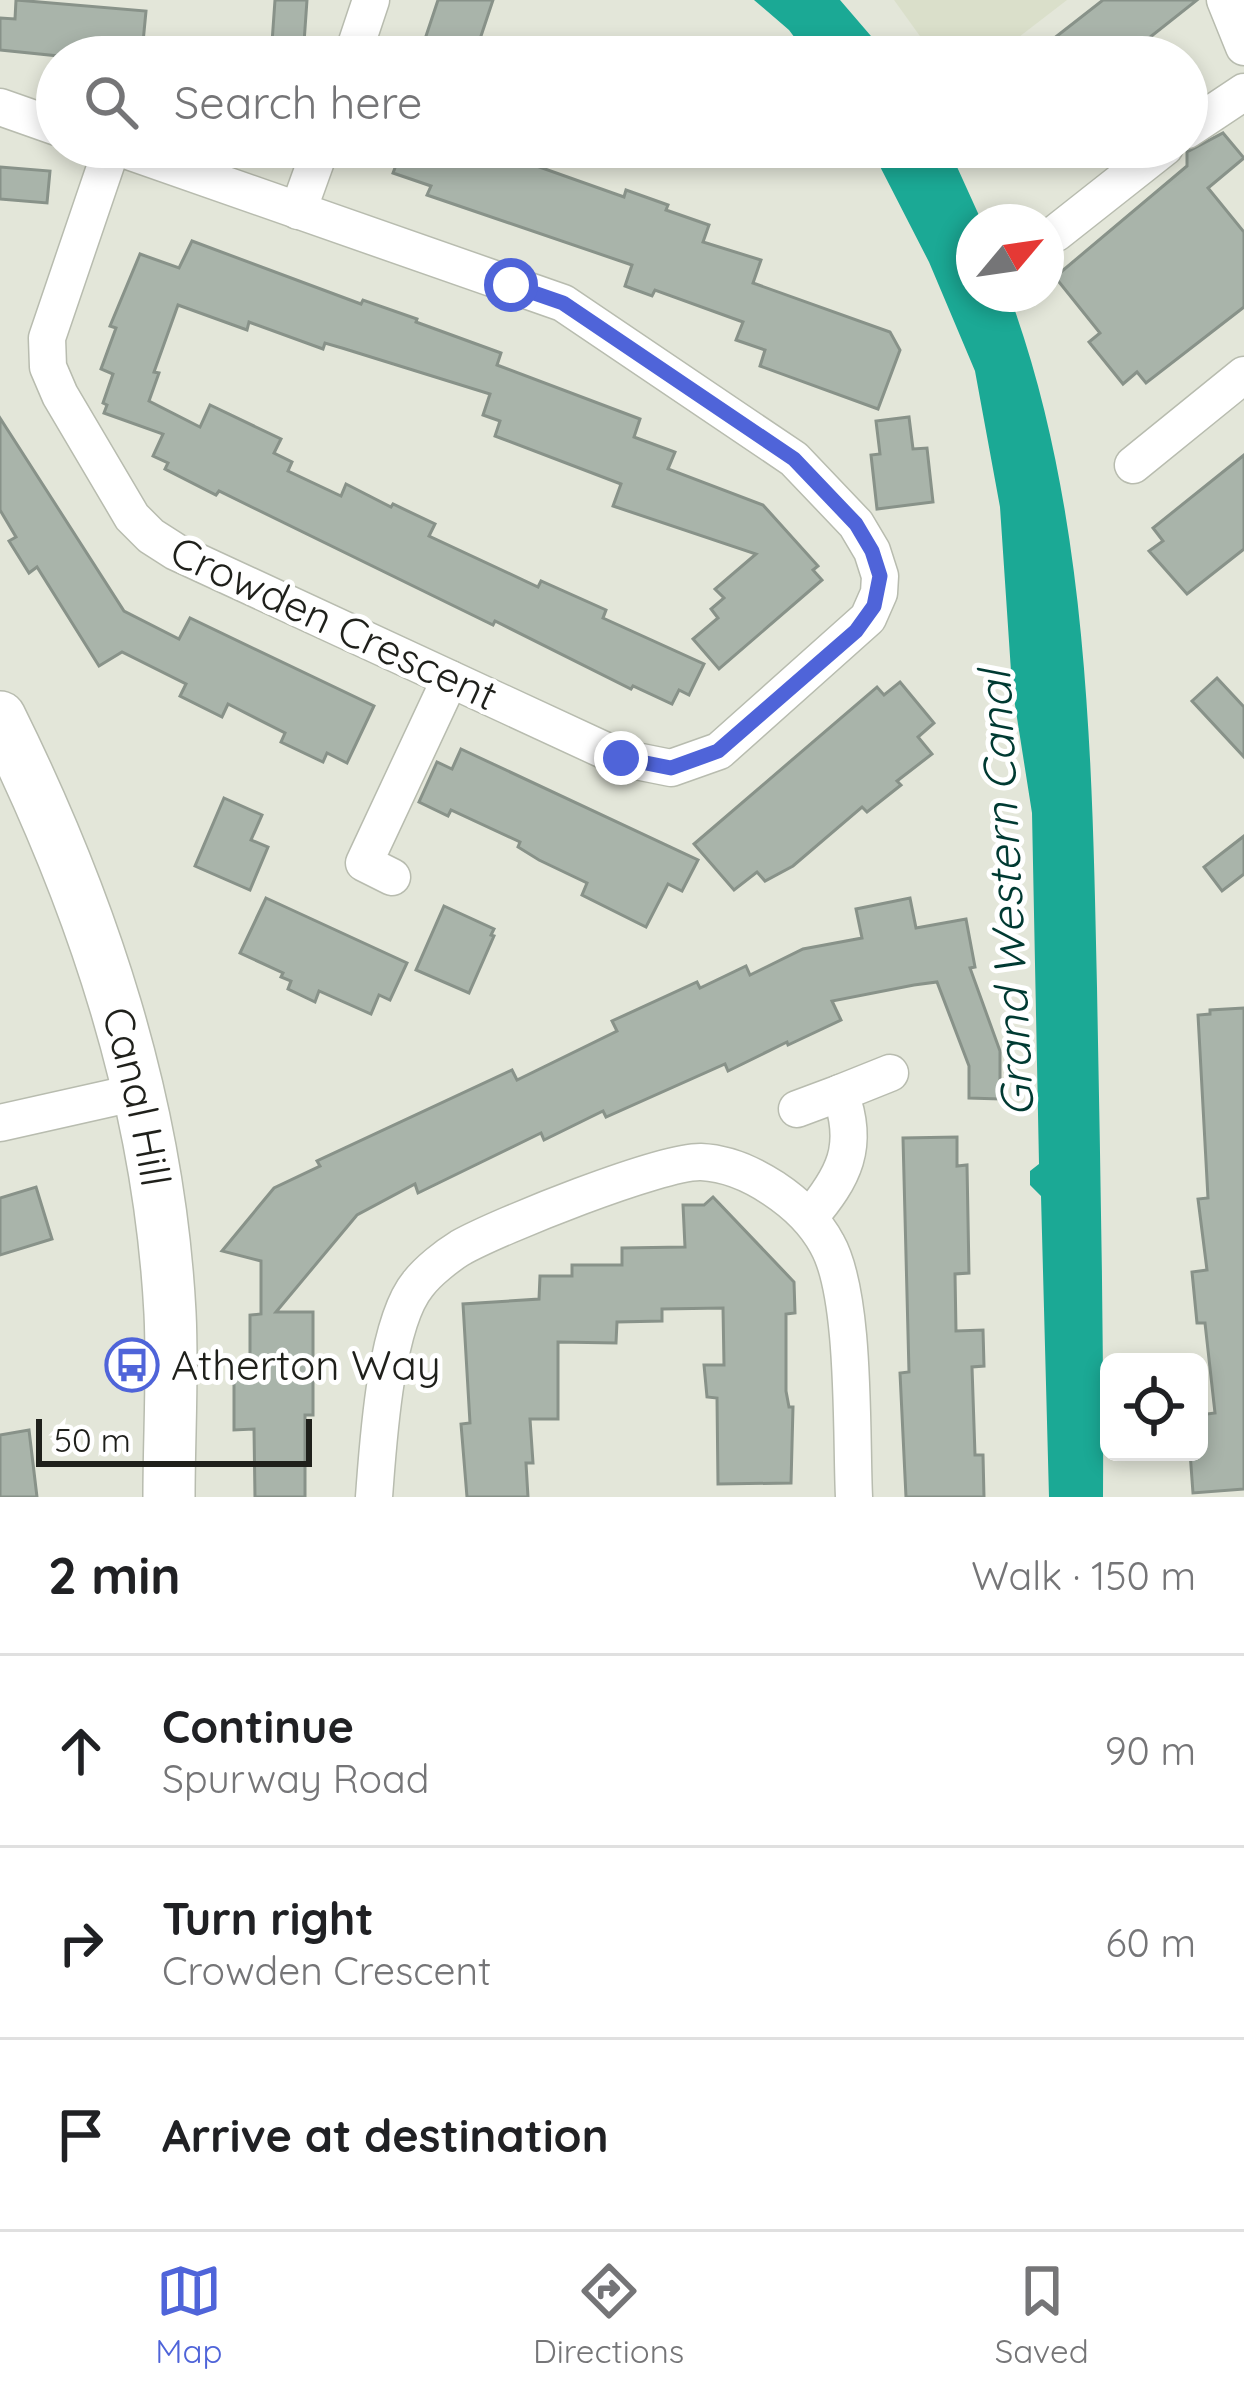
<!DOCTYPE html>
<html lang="en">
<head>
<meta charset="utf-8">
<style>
  :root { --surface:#fff; --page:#f2f2f2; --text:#202124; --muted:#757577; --line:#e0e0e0; --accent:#4f64d9 }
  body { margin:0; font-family:Quicksand,sans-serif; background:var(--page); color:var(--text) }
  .controls { position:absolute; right:36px; bottom:36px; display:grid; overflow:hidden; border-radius:18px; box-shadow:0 6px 18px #0003 }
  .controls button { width:108px; height:108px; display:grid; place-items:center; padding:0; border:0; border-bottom:3px solid var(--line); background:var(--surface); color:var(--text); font:60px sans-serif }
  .compass { position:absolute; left:956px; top:204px; width:108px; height:108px; border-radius:50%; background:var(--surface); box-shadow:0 6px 18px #0003; rotate:61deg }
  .scale { position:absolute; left:36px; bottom:30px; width:276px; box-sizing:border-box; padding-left:12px; border:6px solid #1f201b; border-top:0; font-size:33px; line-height:42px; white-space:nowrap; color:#1f201b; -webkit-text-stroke:9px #fff; paint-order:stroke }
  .stop { position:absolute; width:36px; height:36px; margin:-27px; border:9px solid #4f64d9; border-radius:50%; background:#fff }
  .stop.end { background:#4f64d9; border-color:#fff; box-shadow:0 3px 12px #0008 }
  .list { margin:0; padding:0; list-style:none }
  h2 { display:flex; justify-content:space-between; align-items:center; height:156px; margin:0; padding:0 48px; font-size:51px }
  h2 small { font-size:39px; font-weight:400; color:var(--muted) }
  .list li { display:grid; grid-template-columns:78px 1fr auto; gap:36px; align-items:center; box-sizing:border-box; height:192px; padding:0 48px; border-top:3px solid var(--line) }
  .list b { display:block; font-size:45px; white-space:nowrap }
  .list p { margin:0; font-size:39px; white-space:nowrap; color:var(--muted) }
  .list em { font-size:39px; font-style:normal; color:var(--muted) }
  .icon { flex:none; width:66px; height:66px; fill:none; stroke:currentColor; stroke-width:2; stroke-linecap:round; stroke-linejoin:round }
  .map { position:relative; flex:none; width:1244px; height:1497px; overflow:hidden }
  .search { position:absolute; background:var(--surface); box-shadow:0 6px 18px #0003; left:36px; right:36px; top:36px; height:132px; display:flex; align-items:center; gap:30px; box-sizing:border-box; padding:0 42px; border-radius:66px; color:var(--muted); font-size:45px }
  .sheet { height:732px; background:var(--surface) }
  nav { display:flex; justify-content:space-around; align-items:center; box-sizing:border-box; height:168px; border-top:3px solid var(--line); background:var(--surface); font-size:33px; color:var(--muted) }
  nav a { display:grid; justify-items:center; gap:6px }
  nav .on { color:var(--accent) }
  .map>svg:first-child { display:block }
  .built { fill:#dadfca }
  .water { fill:#1ba995 }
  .building { fill:#a9b4aa; stroke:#889289; stroke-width:3 }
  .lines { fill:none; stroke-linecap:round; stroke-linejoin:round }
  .street-casing { stroke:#b8bcaf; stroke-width:39 }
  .secondary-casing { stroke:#b8bcaf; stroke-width:54 }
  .street { stroke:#fff; stroke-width:36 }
  .secondary { stroke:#fff; stroke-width:51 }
  .route { stroke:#4f64d9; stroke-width:15 }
  .labels { text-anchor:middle; stroke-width:10; stroke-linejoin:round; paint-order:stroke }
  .street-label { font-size:42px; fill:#1f201b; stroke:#fff }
  .poi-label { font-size:42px; fill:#1f201b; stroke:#fff; text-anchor:start }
  .water-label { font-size:45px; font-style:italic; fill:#003a32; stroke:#fff }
</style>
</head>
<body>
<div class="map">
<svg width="1244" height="1497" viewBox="0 0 1244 1497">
  <rect width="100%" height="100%" fill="#e3e6d9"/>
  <polygon class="built" points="894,0 1067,0 993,57 935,57"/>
  <g class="water">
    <polygon points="754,0 840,0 889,57 809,57 789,30"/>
    <path d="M870,147H948L982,222H974V294H1009C1089,511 1092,758 1097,987C1100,1157 1104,1327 1103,1497H1049L1041,1196L1030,1185V1171L1039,1164L1032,813L1012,686L1000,507L975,371L929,262Z"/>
  </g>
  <g class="building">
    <polygon points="16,0 146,11 142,53 114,51 114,57 69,53 69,57 0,50 0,18 15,19"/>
    <polygon points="275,0 307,0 303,57 271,57"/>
    <polygon points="438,0 493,0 474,57 419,57"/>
    <polygon points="1103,0 1197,0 1125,57 1030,57"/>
    <polygon points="1223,133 1244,158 1208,188 1244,232 1244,307 1146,383 1137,372 1123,384 1089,342 1100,333 1055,277 1187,166 1187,152"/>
    <polygon points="403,147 483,147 624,197 626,190 668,205 666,210 709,225 703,242 761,260 753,283 890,332 900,350 878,409 760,366 765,350 736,340 743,322 655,290 652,296 625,286 632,265 427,195 431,186 393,173"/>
    <polygon points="0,167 50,171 47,203 0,199"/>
    <polygon points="192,241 361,304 363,300 417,319 416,322 501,353 497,365 640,419 634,437 675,452 668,469 763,505 818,566 813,570 822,580 719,669 693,639 718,618 711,609 724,598 715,589 756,554 613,506 621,484 495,436 500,421 483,415 490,394 342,348 325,343 323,349 249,322 247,330 178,305 154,372 159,373 149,401 200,427 210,405 281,439 274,453 292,462 288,471 341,496 346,484 391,507 393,504 435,524 429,536 538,587 541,581 606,610 603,618 704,664 689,695 679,690 672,704 633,686 631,689 495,621 493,625 219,491 216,495 165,469 168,463 153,456 163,434 104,413 107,405 103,403 113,374 101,369 116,328 110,326 140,254 179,268"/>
    <polygon points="909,417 913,449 927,448 933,502 877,509 871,455 880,454 876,421"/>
    <polygon points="0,418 124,611 179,639 190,618 374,706 347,763 327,753 323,762 281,742 285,733 228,704 222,717 180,696 186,684 122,652 99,666 37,567 29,573 9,541 16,537 0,510"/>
    <polygon points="1244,455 1244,549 1187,594 1149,551 1163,541 1153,528"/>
    <polygon points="1217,678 1244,707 1244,757 1192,701"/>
    <polygon points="900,682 934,723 918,737 932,754 897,781 901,785 867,812 862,807 793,866 765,881 757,872 734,890 694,844 877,687 884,695"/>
    <polygon points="461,749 698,860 682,891 668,884 646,927 582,895 587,883 539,860 518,847 520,842 451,810 448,816 419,802 437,762 452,769"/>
    <polygon points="224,798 262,815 251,840 268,847 250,890 195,866"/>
    <polygon points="1244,836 1244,874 1222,891 1204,867"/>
    <polygon points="266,898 407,963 390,1000 379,995 371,1014 319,991 315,1002 288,989 291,981 281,977 283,973 240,953"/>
    <polygon points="910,898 916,928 966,919 975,967 970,968 1000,1051 1000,1099 969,1098 969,1066 937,982 914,985 832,1001 841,1020 788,1045 787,1042 728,1071 725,1064 606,1117 603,1111 544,1140 541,1133 418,1193 415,1184 357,1215 276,1312 313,1312 313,1415 305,1415 305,1497 255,1497 254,1429 234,1430 234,1376 250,1376 250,1315 261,1314 261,1261 222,1251 274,1188 320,1166 317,1161 512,1070 517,1080 617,1031 612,1021 697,982 700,988 746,966 750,975 803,949 862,938 856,909"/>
    <polygon points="444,906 494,929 491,935 494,936 469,993 416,970"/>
    <polygon points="1244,1008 1244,1489 1193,1493 1190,1452 1199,1452 1199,1415 1215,1413 1205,1323 1197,1323 1192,1272 1207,1270 1198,1199 1208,1198 1198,1015 1210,1014 1210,1010"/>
    <polygon points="957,1137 957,1166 967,1165 969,1273 955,1274 956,1331 983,1330 984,1366 972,1367 975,1455 983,1455 984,1497 906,1497 900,1373 909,1372 903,1138"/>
    <polygon points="36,1187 52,1239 0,1255 0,1198"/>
    <polygon points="713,1197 794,1282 795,1313 786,1314 786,1391 789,1407 793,1407 791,1483 718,1484 717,1398 707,1397 704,1365 724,1365 723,1308 662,1309 662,1321 617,1322 616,1343 558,1342 558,1419 530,1419 533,1463 526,1463 528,1497 467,1497 461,1424 470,1423 463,1304 539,1299 540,1276 572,1276 572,1265 622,1265 622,1248 685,1247 683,1205 704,1205"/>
    <polygon points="29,1430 37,1497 0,1497 0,1435"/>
  </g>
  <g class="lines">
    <g class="street-casing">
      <g id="street">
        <polyline points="1225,0 1244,47"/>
        <polyline points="352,57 371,0"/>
        <polyline points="0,107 57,127"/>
        <polyline points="1187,130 1244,92"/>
        <polyline points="112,147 47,338 48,367 60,395 132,517 151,536 176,552 621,758 671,768 719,751 868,618 879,593 880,576 872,551 856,524 794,459 563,303 117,147"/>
        <polyline points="298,211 321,147"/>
        <polyline points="1056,233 1165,147"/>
        <polyline points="1133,465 1244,375"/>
        <polyline points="392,877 364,863 450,679"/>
        <polyline points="797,1109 840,1093"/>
        <polyline points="0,1123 138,1092"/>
        <path d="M809,1218C844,1177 860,1146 840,1093L890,1073"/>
        <path d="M374,1497C378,1444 385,1324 418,1284C428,1271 447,1256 460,1248C499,1226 661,1161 701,1162C748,1164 805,1203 827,1244C856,1295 851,1434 854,1497"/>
      </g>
    </g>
    <g class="secondary-casing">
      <g id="secondary">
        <path id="s1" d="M0,717C93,905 159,1103 170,1313C173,1374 169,1436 169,1497"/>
      </g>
    </g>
    <use href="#street" class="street"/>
    <use href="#secondary" class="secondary"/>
  </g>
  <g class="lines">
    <polyline class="route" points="511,285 563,303 794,459 856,524 872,551 880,576 874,606 856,631 718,751 671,768 621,758"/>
  </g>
  <defs>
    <g id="bus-ring" transform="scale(2.7)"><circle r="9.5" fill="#fff" stroke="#4f64d9" stroke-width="1.5"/><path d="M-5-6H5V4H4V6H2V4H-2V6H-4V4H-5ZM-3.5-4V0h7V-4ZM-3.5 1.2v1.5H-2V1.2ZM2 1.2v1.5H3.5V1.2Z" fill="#4f64d9"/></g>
  </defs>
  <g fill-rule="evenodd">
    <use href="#bus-ring" x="132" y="1365"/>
  </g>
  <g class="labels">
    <g class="street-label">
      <text transform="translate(334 623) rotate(25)" y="15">Crowden Crescent</text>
      <text dy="15" stroke="none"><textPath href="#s1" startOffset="405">Canal Hill</textPath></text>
    </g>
    <g class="poi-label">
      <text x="171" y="1380">Atherton Way</text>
    </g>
    <g class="water-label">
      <text transform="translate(1006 894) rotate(-93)" y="16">Grand Western Canal</text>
    </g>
  </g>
</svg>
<div class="controls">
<button><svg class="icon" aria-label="locate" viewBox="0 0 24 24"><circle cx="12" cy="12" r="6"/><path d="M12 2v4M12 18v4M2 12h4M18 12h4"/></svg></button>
</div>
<svg class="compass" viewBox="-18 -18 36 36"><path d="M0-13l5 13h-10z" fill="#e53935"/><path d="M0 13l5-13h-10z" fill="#757577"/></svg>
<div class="scale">50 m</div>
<div class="stop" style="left:511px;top:285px"></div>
<div class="stop end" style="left:621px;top:758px"></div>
<div class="search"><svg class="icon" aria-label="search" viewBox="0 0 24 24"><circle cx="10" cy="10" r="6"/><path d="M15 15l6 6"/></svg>Search here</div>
</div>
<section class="sheet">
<h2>2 min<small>Walk · 150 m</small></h2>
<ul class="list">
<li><svg class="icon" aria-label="ahead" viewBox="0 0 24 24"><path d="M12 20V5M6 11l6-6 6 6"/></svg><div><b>Continue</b><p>Spurway Road</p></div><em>90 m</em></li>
<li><svg class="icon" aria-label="right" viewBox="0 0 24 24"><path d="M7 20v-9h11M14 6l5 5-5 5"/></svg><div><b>Turn right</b><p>Crowden Crescent</p></div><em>60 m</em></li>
<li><svg class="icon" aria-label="arrive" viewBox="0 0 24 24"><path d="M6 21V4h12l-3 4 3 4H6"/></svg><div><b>Arrive at destination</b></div></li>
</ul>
</section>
<nav>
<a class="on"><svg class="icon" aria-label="map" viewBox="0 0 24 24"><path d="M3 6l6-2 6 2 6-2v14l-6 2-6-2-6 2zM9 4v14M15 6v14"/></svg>Map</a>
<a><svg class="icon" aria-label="directions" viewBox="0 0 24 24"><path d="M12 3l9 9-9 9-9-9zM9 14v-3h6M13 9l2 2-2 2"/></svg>Directions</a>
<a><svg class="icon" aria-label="saved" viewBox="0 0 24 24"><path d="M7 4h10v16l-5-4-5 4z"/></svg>Saved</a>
</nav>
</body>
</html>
